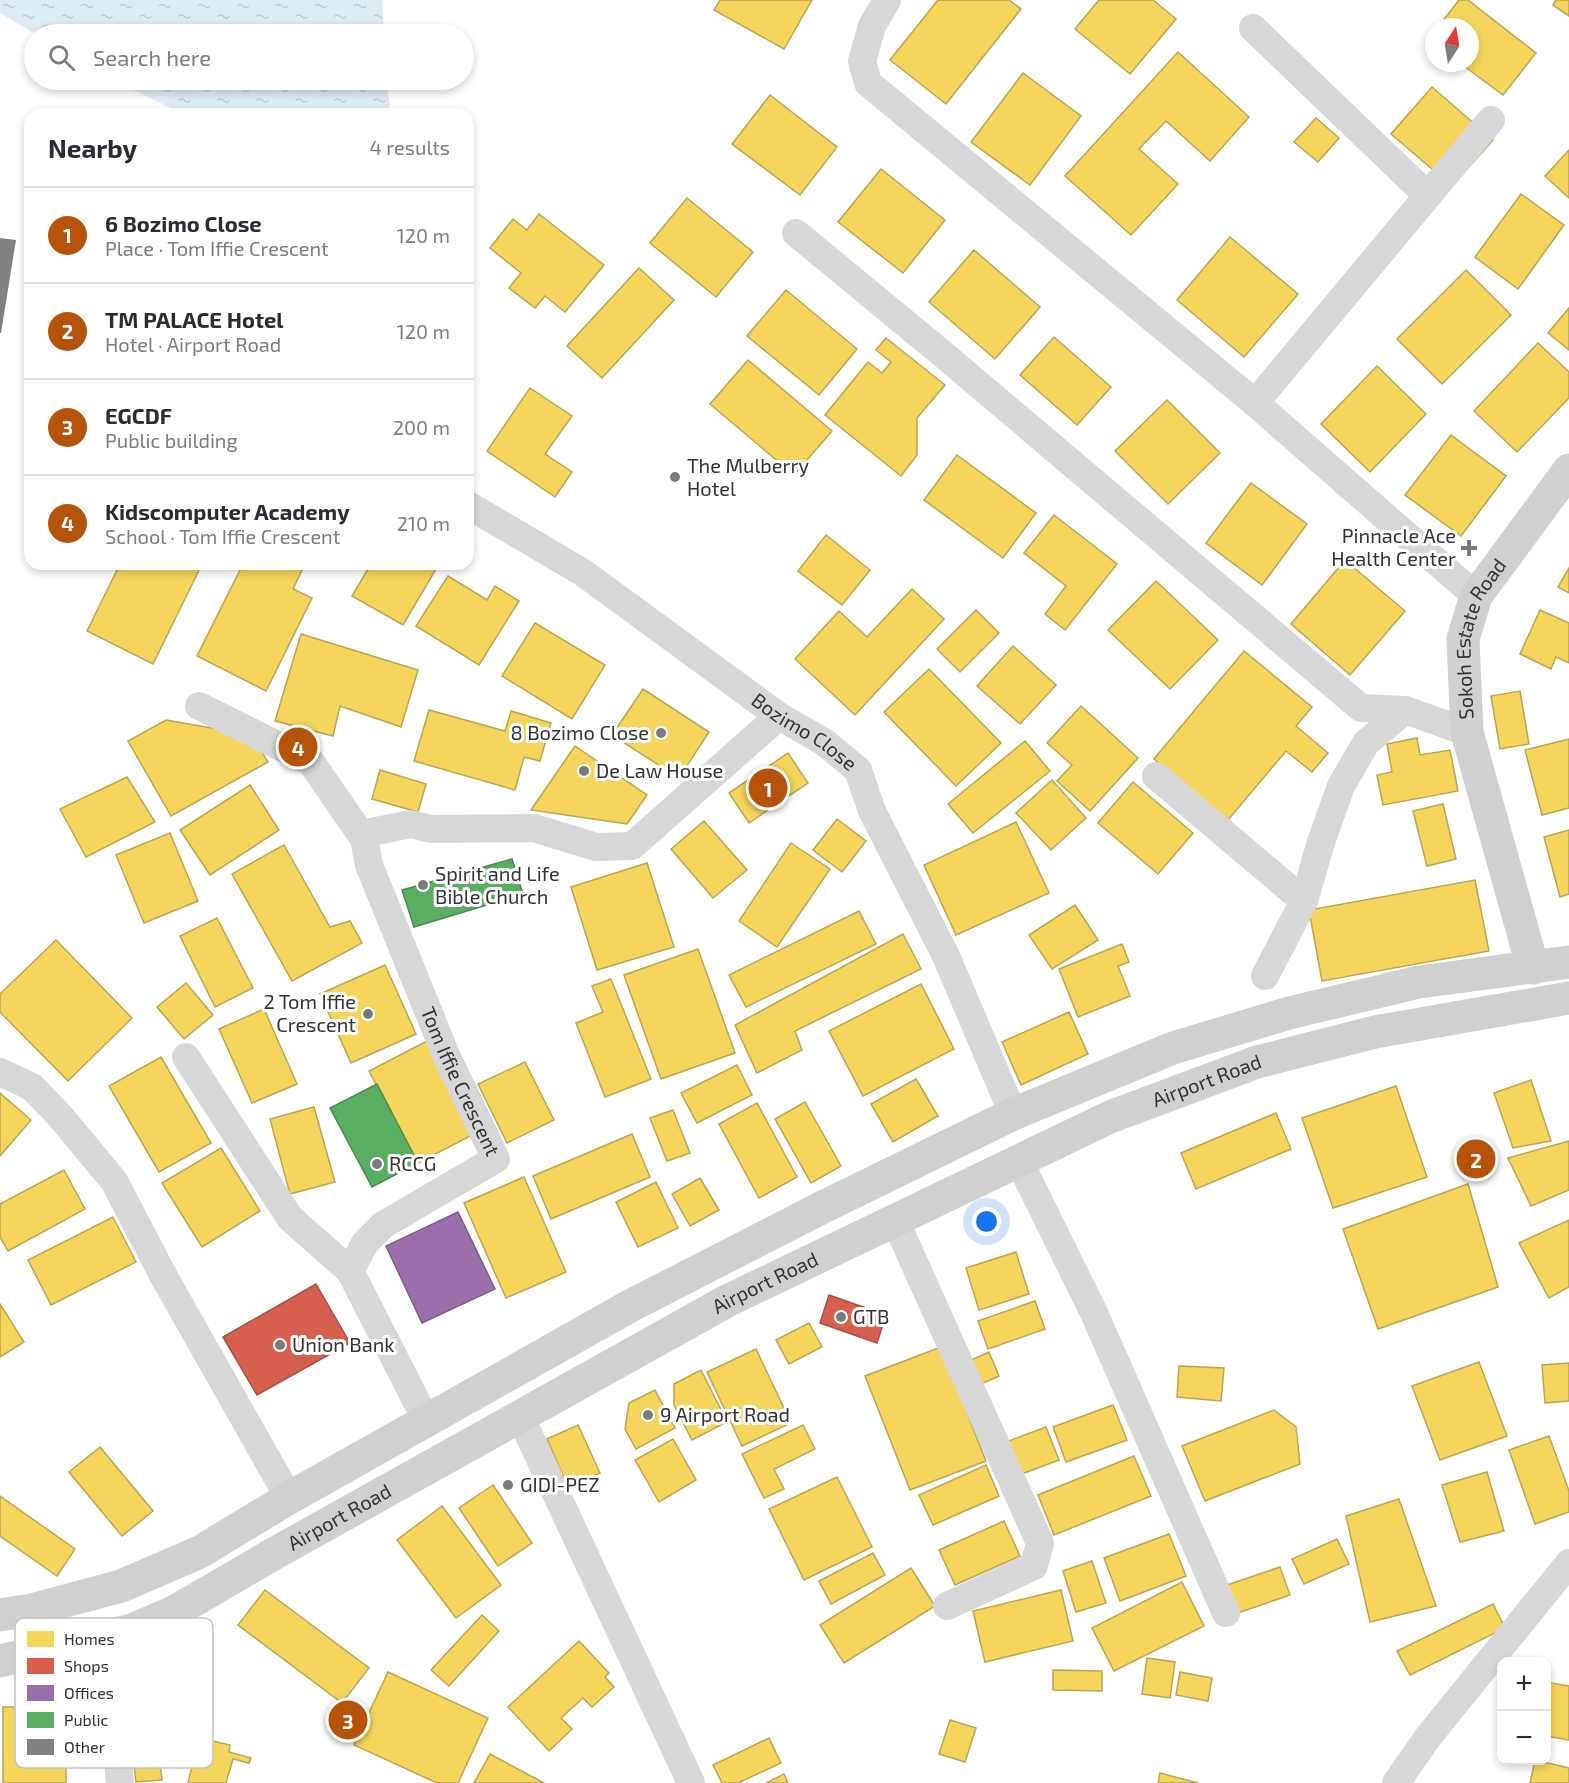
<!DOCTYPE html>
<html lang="en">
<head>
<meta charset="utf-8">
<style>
  :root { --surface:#fff; --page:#f7f7f7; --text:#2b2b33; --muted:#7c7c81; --line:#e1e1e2; --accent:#b45309 }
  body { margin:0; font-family:"Exo 2",sans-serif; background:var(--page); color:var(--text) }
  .controls { position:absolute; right:18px; bottom:18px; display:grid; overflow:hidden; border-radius:12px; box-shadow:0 3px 9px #0003 }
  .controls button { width:54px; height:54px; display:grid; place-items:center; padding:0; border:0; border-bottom:2px solid var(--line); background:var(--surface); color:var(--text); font:30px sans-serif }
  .compass { position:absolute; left:1425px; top:18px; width:54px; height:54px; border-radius:50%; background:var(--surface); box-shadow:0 3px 9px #0003; rotate:12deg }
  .you { position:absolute; left:987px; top:1222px; width:21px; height:21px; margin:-15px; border:4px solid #fff; border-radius:50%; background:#1a73e8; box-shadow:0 0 0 9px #1a73e833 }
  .badge { display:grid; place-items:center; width:39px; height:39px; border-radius:50%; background:var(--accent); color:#fff; font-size:20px; font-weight:700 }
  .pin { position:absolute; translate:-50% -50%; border:3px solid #fff; box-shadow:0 2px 6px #0006 }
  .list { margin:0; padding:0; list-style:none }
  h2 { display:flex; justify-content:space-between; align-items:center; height:78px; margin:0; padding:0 24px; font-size:26px }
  h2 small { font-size:20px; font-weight:400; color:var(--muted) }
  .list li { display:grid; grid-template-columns:39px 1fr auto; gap:18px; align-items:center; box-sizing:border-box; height:96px; padding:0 24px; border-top:2px solid var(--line) }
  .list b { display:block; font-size:22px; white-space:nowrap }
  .list p { margin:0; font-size:20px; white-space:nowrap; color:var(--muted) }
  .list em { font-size:20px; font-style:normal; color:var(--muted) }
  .icon { flex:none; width:33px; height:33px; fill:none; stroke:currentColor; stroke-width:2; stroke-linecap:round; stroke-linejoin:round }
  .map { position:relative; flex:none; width:1569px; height:1783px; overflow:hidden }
  .search { position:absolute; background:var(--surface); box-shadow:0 3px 9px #0003; left:24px; top:24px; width:450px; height:66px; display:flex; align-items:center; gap:15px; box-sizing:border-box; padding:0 21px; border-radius:33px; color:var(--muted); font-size:22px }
  .panel { position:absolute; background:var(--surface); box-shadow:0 3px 9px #0003; left:24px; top:108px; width:450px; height:462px; border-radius:18px }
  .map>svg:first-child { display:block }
  .water { fill:url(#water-ripples) }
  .homes { fill:#f6d55c; stroke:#bca450; stroke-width:1.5 }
  .shops { fill:#d6604d; stroke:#a55245; stroke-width:1.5 }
  .offices { fill:#9970ab; stroke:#7a5e87; stroke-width:1.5 }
  .public { fill:#5aae61; stroke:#4e8953; stroke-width:1.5 }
  .building { fill:#818181 }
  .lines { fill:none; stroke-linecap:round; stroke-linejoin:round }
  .street { stroke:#d7d7d7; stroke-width:28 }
  .secondary { stroke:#d0d0d0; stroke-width:33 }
  .poi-dot { fill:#7a7a7a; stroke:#fff; stroke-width:2 }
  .labels { text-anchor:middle; stroke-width:6; stroke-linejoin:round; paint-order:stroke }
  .poi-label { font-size:20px; fill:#333; stroke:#fff; text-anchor:start }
  .street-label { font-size:20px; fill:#333; stroke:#fff }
  .key { fill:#fff; stroke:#c2c2c2; stroke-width:1.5 }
  .key-label { font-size:16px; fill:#333 }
</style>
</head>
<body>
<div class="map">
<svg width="1569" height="1783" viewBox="0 0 1569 1783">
  <defs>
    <pattern id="water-ripples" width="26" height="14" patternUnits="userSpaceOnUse" patternTransform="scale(1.5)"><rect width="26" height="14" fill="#ddebf3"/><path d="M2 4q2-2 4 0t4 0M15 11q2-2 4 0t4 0" fill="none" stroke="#becad1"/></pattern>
  </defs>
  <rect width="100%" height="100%" fill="#fff"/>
  <g class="water">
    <polygon points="0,0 382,0 384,34 36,34 0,13"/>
    <polygon points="112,80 386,80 390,106 385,114 184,114"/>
  </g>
  <g class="homes">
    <polygon points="720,0 812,0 784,49 714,10"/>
    <polygon points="938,0 1009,0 1021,9 946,104 890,60"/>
    <polygon points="1099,0 1153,0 1176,19 1130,74 1075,29"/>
    <polygon points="1459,0 1468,0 1536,53 1503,95 1460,63 1470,63 1470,27 1438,27"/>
    <polygon points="1556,0 1569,0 1569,16 1553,5"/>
    <polygon points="1178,52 1249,117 1210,161 1166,121 1139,149 1178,184 1131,235 1065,176"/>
    <polygon points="1023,73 1081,116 1030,185 971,142"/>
    <polygon points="1432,87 1493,140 1452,186 1391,134"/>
    <polygon points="770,95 837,147 800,195 732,144"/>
    <polygon points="1316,118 1339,138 1318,162 1294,142"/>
    <polygon points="1569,150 1569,198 1545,176"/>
    <polygon points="881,169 945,220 903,273 838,222"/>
    <polygon points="1521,194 1564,225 1518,289 1475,257"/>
    <polygon points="687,198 753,252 716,297 650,243"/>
    <polygon points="539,214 604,265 565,312 545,296 535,308 509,288 521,273 490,248 513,219 527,230"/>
    <polygon points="1230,237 1298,294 1244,357 1177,300"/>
    <polygon points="974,250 1040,307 995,359 929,302"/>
    <polygon points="639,268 674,300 602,378 567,346"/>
    <polygon points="1466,270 1511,315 1442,384 1397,339"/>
    <polygon points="786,290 857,349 819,395 747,336"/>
    <polygon points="1569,308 1569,350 1548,333"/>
    <polygon points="1054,337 1111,387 1077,425 1020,375"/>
    <polygon points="886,338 945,385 917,418 917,455 901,476 825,415 868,362 882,373 891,362 876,350"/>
    <polygon points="1538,343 1569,372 1569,398 1517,452 1474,411"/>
    <polygon points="748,360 832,431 794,475 710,404"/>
    <polygon points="1377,366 1426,414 1370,472 1321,424"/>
    <polygon points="530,388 572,416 545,454 572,472 555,497 487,451"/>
    <polygon points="1167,400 1220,453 1168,504 1115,451"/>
    <polygon points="1451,435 1506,476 1461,536 1405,495"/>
    <polygon points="957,455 1036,513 1003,558 924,500"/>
    <polygon points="1251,483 1307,524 1262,585 1206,543"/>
    <polygon points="1054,515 1117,564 1065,630 1045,614 1066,586 1024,553"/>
    <polygon points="826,535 870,570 842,605 798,571"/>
    <polygon points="1345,560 1405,611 1350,675 1291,624"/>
    <polygon points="120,564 202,564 153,664 87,631"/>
    <polygon points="243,564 305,564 293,589 312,598 266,691 197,656"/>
    <polygon points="371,564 439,564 403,625 352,596"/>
    <polygon points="1569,568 1569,593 1558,587"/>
    <polygon points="448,576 487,600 495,586 519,601 479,665 416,626"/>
    <polygon points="1156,581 1218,640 1170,689 1108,630"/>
    <polygon points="912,589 944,619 855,715 795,659 839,611 867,637"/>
    <polygon points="976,610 999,633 960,672 937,649"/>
    <polygon points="1540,610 1569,623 1569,663 1556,657 1551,669 1520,654"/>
    <polygon points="535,623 605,665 572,719 502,676"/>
    <polygon points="301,634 418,670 401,727 340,706 333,736 275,721"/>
    <polygon points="1013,646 1056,685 1020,724 977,686"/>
    <polygon points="1244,651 1312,707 1296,726 1328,753 1312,772 1286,751 1228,820 1154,759"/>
    <polygon points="929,669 1001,743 956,786 884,712"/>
    <polygon points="643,689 709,732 679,778 612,735"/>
    <polygon points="1520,691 1529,744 1500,749 1491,696"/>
    <polygon points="1081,706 1138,758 1090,811 1057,781 1072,765 1047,743"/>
    <polygon points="429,710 505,731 511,711 551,723 540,761 524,757 515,790 414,761"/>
    <polygon points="166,720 252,735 268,762 171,816 128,741"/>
    <polygon points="1417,738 1420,755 1450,750 1458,791 1383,805 1377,775 1392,772 1387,744"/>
    <polygon points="1569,739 1569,808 1542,815 1525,750"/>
    <polygon points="1025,741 1050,771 973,833 948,804"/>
    <polygon points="575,746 647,795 627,824 531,810"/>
    <polygon points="788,753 808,783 749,823 729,793"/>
    <polygon points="380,770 426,784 418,812 372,799"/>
    <polygon points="127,777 155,822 86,857 60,809"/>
    <polygon points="1052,780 1086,818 1051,850 1016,813"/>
    <polygon points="1133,782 1193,833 1158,874 1098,823"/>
    <polygon points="250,785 279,830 210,875 180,830"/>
    <polygon points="1443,804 1456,859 1427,866 1413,811"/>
    <polygon points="837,819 866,841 842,872 813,850"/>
    <polygon points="704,821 747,870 713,898 671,849"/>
    <polygon points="1016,822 1049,893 956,935 924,865"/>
    <polygon points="1569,830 1569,894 1560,897 1544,837"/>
    <polygon points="170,833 198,901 144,923 116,855"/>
    <polygon points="791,843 830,869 777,947 739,921"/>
    <polygon points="284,845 330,927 350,921 362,943 292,981 232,874"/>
    <polygon points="647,863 674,947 597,970 571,887"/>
    <polygon points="1475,880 1489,951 1322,981 1309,910"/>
    <polygon points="1075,905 1098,940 1052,969 1029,935"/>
    <polygon points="859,911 876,944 746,1007 729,975"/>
    <polygon points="217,918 253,988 215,1007 180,936"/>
    <polygon points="903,934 921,969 795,1031 802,1050 757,1073 735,1025"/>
    <polygon points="56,940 132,1018 68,1081 0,1012 0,994"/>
    <polygon points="1122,944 1129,962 1118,966 1130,996 1078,1017 1059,969"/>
    <polygon points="698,949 735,1053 661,1079 624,975"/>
    <polygon points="385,965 416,1034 351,1063 320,994"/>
    <polygon points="611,979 651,1079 605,1097 576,1023 603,1012 592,986"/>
    <polygon points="186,983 213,1015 184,1039 157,1007"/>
    <polygon points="921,984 954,1049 863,1096 829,1031"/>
    <polygon points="264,1009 297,1084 252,1103 219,1029"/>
    <polygon points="1069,1012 1088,1054 1021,1085 1002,1042"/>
    <polygon points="429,1040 478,1132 418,1163 369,1071"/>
    <polygon points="161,1057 211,1143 159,1172 109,1086"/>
    <polygon points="525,1062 554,1120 507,1143 478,1084"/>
    <polygon points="737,1065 752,1095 697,1123 681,1093"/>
    <polygon points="916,1079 938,1116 893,1142 871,1104"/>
    <polygon points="1531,1080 1551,1141 1513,1148 1494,1093"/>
    <polygon points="1396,1086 1427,1177 1333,1208 1302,1118"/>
    <polygon points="0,1093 31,1120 0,1156"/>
    <polygon points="805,1102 841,1166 811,1183 775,1119"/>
    <polygon points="757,1103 797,1177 759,1198 719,1124"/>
    <polygon points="314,1107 335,1182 290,1194 270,1119"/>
    <polygon points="673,1110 690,1153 667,1161 650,1118"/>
    <polygon points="1276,1113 1291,1149 1196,1189 1181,1153"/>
    <polygon points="632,1134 650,1177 551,1219 533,1176"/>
    <polygon points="1569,1141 1569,1190 1531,1206 1508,1158"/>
    <polygon points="221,1148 260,1211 202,1247 162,1183"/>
    <polygon points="64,1170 85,1209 8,1251 0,1237 0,1204"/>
    <polygon points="524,1177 566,1272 506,1298 464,1203"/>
    <polygon points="700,1178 719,1210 690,1226 672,1194"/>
    <polygon points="656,1182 678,1228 638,1247 616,1202"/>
    <polygon points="1468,1184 1498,1287 1378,1329 1343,1229"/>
    <polygon points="113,1217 136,1262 51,1305 28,1260"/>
    <polygon points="1569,1220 1569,1287 1549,1298 1519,1243"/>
    <polygon points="1016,1252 1029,1294 979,1310 966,1268"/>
    <polygon points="1035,1301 1045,1329 988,1349 978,1321"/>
    <polygon points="0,1304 24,1342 0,1357"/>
    <polygon points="809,1323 822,1347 789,1364 776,1340"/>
    <polygon points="941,1347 986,1461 910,1490 865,1376"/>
    <polygon points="756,1349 791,1423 742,1446 707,1372"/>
    <polygon points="989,1352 999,1376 979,1385 969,1361"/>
    <polygon points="1479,1362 1507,1436 1440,1460 1412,1386"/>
    <polygon points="1569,1363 1569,1401 1545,1403 1542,1365"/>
    <polygon points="1179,1366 1224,1368 1221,1401 1177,1397"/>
    <polygon points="701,1370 727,1422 692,1440 674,1405 674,1384"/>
    <polygon points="655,1390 675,1428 636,1449 625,1429 629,1403"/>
    <polygon points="1113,1405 1127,1440 1066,1462 1053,1427"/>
    <polygon points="1274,1410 1296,1427 1300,1464 1205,1501 1182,1446"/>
    <polygon points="578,1425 600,1473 568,1487 547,1439"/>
    <polygon points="803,1425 815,1449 774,1469 784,1489 764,1498 742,1454"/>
    <polygon points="1046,1427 1059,1460 1019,1475 1006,1442"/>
    <polygon points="1549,1436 1569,1491 1569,1512 1535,1524 1509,1450"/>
    <polygon points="673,1439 696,1480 659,1502 635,1460"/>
    <polygon points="100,1447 153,1511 122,1536 69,1472"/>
    <polygon points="1134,1456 1151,1496 1054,1535 1038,1495"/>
    <polygon points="986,1465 999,1496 933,1525 919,1495"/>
    <polygon points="1487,1472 1504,1531 1460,1542 1442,1485"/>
    <polygon points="837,1477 872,1547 804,1580 769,1509"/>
    <polygon points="493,1485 532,1543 498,1566 459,1508"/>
    <polygon points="0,1496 75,1549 57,1576 0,1536"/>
    <polygon points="1399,1499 1436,1606 1370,1622 1346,1516"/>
    <polygon points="442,1506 501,1585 456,1618 397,1540"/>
    <polygon points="1004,1521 1020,1556 955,1585 939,1550"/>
    <polygon points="1169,1534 1186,1576 1120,1601 1104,1558"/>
    <polygon points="1337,1539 1349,1564 1304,1584 1292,1559"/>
    <polygon points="873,1553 885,1575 831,1604 819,1581"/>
    <polygon points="1092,1561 1106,1603 1076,1612 1063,1571"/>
    <polygon points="1280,1567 1290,1595 1232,1615 1221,1587"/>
    <polygon points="911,1568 935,1606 844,1663 820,1625"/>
    <polygon points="1182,1582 1204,1626 1114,1671 1092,1628"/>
    <polygon points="265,1590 369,1668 342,1703 238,1625"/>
    <polygon points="1061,1590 1073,1641 985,1662 973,1611"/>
    <polygon points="1493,1604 1505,1628 1410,1675 1397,1651"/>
    <polygon points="482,1615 499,1631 449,1686 431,1670"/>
    <polygon points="579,1641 609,1673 605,1677 614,1687 592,1707 583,1698 561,1718 572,1729 549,1751 508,1707"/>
    <polygon points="1147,1658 1175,1662 1170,1698 1142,1694"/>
    <polygon points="150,1668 162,1780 136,1782 123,1671"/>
    <polygon points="1053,1670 1102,1671 1102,1691 1053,1690"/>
    <polygon points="388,1672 488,1718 458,1783 437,1783 354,1745"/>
    <polygon points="1180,1672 1212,1678 1208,1701 1176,1695"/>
    <polygon points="1546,1682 1569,1686 1569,1740 1546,1736"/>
    <rect x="3" y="1707" width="63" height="76"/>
    <polygon points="950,1720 976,1728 965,1762 939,1754"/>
    <polygon points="769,1738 781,1763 738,1783 722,1783 713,1765"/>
    <polygon points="204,1739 230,1745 229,1752 251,1758 249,1763 233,1759 226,1783 188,1783 197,1745 202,1746"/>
    <polygon points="490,1754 544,1783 474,1783"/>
    <polygon points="1535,1760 1569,1768 1569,1783 1530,1783"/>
    <polygon points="1160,1773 1198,1783 1158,1783"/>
    <polygon points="784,1774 788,1783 766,1783"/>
  </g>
  <g class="shops">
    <polygon points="316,1284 350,1343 257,1395 223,1337"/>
    <polygon points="829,1295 886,1315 877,1343 820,1323"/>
  </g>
  <polygon class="offices" points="458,1212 495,1289 422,1323 386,1246"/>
  <g class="public">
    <polygon points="512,859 523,894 414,927 402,890"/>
    <polygon points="377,1084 418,1163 372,1187 330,1108"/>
  </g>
  <polygon class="building" points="0,238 16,240 1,333 0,333"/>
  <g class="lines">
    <g class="street">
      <polyline points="887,0 872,26 862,61 868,83 1255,403 1476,596"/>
      <polyline points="1253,28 1427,195"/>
      <polyline points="796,233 945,356 1361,708 1405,710 1467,732"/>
      <polyline points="1255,403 1491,120"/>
      <path id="s1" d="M468,505L582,572L779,716L824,742L858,770L872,811L946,956L1013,1114"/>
      <path id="s2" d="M199,706L311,762L364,839L369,865L446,1055L496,1159L383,1225L365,1243L350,1271L426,1420"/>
      <polyline points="1156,776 1304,901"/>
      <polyline points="364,839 371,832 411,824 431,829 534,828 596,847 632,846 779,716"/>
      <polyline points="1265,976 1304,901 1321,842 1341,786 1366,743 1405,710"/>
      <polyline points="186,1057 290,1218 350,1271"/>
      <polyline points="0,1072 32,1087 60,1116 114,1181 163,1275 289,1498"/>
      <polyline points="1019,1161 1094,1313 1226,1613"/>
      <polyline points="895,1220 1040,1543 1034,1566 947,1606"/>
      <polyline points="520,1416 691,1783"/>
      <polyline points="91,1640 116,1739 120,1783"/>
      <polyline points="1396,1783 1428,1737 1569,1563"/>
    </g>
    <g class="secondary">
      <path id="s3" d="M1533,968L1467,732L1463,639L1476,596L1569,470"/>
      <polyline points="0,1615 32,1610 121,1586 200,1552 289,1498 630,1306 821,1208 1013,1114 1173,1048 1289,1013 1419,982 1569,962"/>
      <path id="s4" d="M0,1661L132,1630L174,1612L277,1552L727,1301L1110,1117L1257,1062L1375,1032L1569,998"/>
    </g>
  </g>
  <g class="poi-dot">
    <circle cx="675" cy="477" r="6"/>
    <path d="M1466 539h6v6h6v6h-6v6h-6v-6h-6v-6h6z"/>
    <circle cx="661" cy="733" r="6"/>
    <circle cx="584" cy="771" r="6"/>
    <circle cx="423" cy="885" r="6"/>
    <circle cx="368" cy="1014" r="6"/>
    <circle cx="377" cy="1164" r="6"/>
    <circle cx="841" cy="1317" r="6"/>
    <circle cx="280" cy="1345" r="6"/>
    <circle cx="648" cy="1415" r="6"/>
    <circle cx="508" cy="1485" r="6"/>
  </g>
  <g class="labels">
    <g class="poi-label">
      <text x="687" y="473">The Mulberry<tspan x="687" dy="23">Hotel</tspan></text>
      <text x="1456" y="543" text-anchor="end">Pinnacle Ace<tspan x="1456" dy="23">Health Center</tspan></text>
      <text x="649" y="740" text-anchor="end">8 Bozimo Close</text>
      <text x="596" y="778">De Law House</text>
      <text x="435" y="881">Spirit and Life<tspan x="435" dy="23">Bible Church</tspan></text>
      <text x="356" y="1009" text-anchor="end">2 Tom Iffie<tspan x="356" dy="23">Crescent</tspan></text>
      <text x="389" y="1171">RCCG</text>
      <text x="853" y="1324">GTB</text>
      <text x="292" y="1352">Union Bank</text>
      <text x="660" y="1422">9 Airport Road</text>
      <text x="520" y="1492">GIDI-PEZ</text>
    </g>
    <g class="street-label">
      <text dy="7" stroke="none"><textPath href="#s3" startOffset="342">Sokoh Estate Road</textPath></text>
      <text dy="7" stroke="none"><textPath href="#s1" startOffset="406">Bozimo Close</textPath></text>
      <text dy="7" stroke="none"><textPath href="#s2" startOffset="480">Tom Iffie Crescent</textPath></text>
      <text dy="7" stroke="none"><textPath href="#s4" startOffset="1344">Airport Road</textPath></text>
      <text dy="7" stroke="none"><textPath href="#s4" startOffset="858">Airport Road</textPath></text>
      <text dy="7" stroke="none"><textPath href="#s4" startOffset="372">Airport Road</textPath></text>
    </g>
  </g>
  <rect x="15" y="1618" width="198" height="150" rx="9" class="key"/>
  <rect x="27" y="1631" width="27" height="16" fill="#f6d55c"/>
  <rect x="27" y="1658" width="27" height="16" fill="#d6604d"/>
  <rect x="27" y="1685" width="27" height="16" fill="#9970ab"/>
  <rect x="27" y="1712" width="27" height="16" fill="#5aae61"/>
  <rect x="27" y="1739" width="27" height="16" fill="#818181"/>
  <g class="key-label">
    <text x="64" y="1645">Homes</text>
    <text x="64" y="1672">Shops</text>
    <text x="64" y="1699">Offices</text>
    <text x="64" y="1726">Public</text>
    <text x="64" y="1753">Other</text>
  </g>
</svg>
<div class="controls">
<button>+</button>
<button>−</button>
</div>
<svg class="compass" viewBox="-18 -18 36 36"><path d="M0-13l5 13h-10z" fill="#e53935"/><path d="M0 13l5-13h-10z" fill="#7c7c81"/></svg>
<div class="you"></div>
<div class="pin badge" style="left:768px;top:788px">1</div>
<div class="pin badge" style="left:1476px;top:1159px">2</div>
<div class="pin badge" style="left:348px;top:1720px">3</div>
<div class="pin badge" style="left:298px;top:747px">4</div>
<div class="search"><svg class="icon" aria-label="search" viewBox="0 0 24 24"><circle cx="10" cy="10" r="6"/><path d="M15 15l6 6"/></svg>Search here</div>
<section class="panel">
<h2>Nearby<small>4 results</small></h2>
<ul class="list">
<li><span class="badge">1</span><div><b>6 Bozimo Close</b><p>Place · Tom Iffie Crescent</p></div><em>120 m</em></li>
<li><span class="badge">2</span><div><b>TM PALACE Hotel</b><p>Hotel · Airport Road</p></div><em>120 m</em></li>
<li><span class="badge">3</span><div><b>EGCDF</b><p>Public building</p></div><em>200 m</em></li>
<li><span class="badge">4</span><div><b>Kidscomputer Academy</b><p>School · Tom Iffie Crescent</p></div><em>210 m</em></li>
</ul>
</section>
</div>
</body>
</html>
